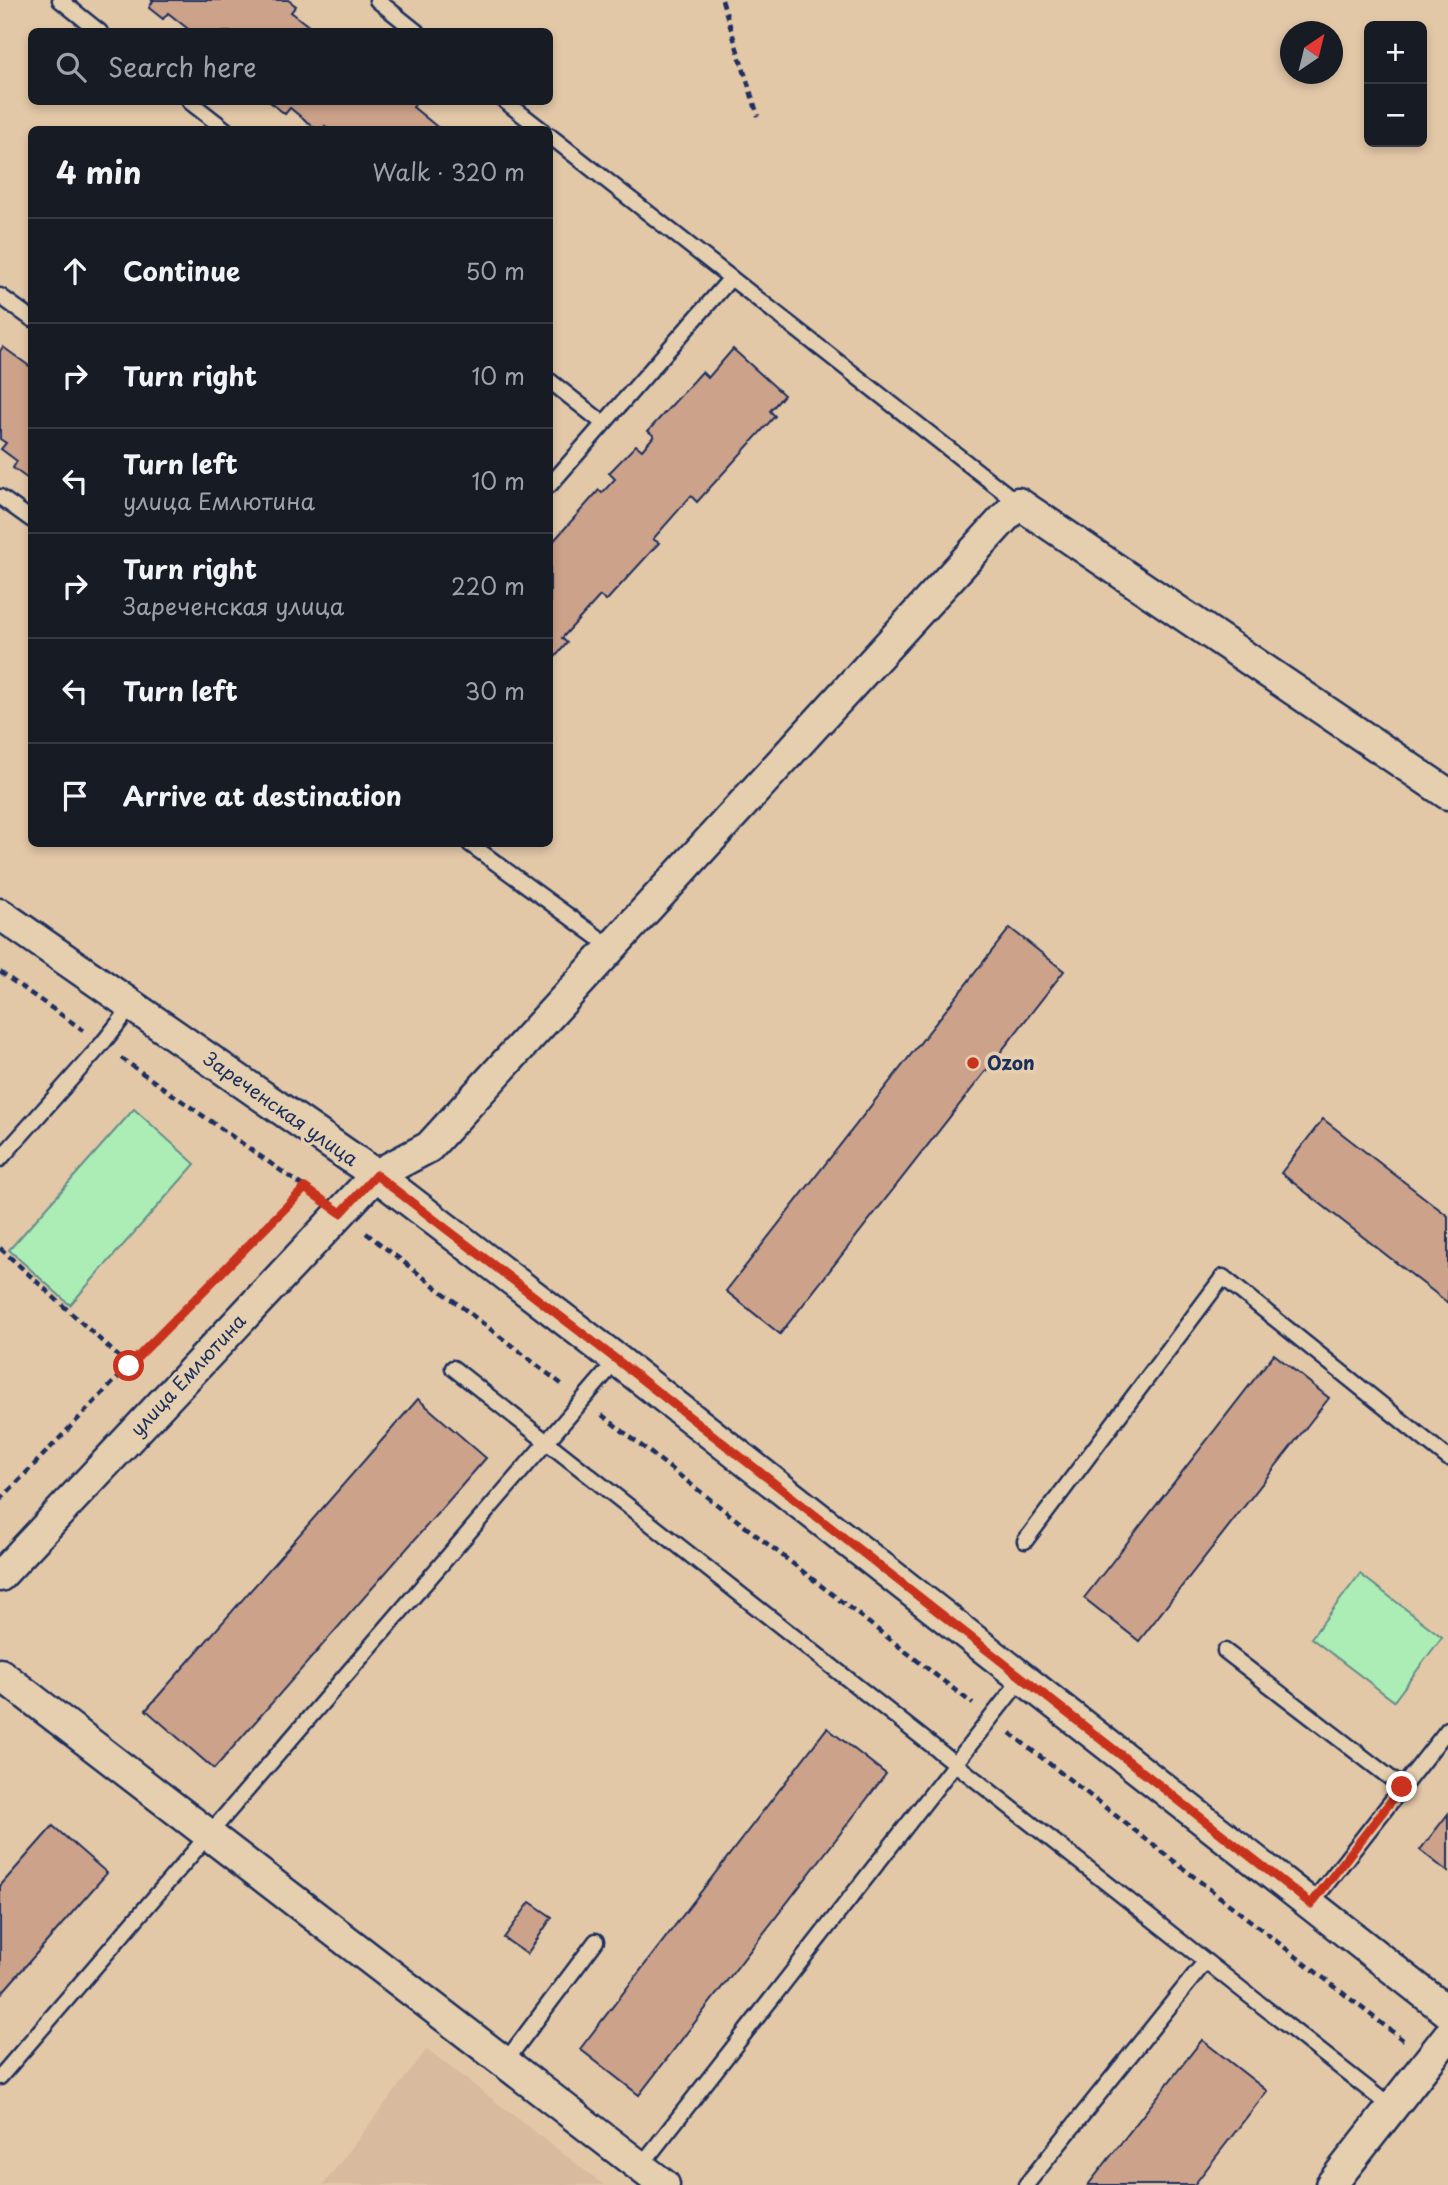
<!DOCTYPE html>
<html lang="en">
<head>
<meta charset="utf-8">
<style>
  :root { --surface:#171b24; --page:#20242c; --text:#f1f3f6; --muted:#9ea1a6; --line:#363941 }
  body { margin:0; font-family:"Playpen Sans",sans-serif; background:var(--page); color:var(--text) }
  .controls { position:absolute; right:21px; top:21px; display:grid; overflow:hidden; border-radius:10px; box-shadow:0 4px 10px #0003 }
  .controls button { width:63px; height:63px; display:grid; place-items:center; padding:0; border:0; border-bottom:2px solid var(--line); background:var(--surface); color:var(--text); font:35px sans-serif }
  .compass { position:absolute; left:1280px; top:21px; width:63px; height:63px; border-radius:50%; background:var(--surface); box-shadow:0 4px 10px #0003; rotate:35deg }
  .stop { position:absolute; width:21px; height:21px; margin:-16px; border:5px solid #c8321e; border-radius:50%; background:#fff }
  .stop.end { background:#c8321e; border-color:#fff; box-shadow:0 2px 7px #0008 }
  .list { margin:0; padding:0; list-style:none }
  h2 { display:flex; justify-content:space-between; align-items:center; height:91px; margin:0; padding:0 28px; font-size:30px }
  h2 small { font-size:23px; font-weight:400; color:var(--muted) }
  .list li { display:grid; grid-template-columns:46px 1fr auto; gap:21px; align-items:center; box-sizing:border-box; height:105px; padding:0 28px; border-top:2px solid var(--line) }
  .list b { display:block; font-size:26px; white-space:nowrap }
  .list p { margin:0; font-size:23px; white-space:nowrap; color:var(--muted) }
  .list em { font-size:23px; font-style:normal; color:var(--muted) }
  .icon { flex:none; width:38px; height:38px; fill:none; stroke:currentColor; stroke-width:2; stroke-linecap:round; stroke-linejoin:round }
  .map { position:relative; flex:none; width:1448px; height:2185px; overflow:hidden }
  .search { position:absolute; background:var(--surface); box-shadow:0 4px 10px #0003; left:28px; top:28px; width:525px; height:77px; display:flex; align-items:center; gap:18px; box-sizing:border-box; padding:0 24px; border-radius:10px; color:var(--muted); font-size:26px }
  .panel { position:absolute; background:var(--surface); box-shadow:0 4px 10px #0003; left:28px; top:126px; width:525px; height:721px; border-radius:10px }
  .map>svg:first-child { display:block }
  .built { fill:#d8ba9e }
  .green { fill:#acedb6; stroke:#648e8a; stroke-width:2 }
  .building { fill:#cda28a; stroke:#1b2f5e; stroke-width:2 }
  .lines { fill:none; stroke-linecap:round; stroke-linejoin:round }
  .lane-casing { stroke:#1b2f5e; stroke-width:19 }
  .street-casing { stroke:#1b2f5e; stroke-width:35 }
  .path { stroke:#1b2f5e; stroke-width:4.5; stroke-dasharray:7 5; stroke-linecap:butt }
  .lane { stroke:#e5cfae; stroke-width:14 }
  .street { stroke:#e5cfae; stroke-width:30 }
  .route { stroke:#c8321e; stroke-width:9 }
  .poi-dot { fill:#c8321e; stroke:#e5cfae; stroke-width:2.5 }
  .labels { text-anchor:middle; stroke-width:7; stroke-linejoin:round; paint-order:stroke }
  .poi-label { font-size:19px; font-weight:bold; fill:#1b2f5e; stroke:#e5cfae; text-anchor:start }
  .street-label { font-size:19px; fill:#1b2f5e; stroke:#e5cfae }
</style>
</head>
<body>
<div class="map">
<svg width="1448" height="2185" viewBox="0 0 1448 2185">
  <rect width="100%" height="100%" fill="#e3c8a8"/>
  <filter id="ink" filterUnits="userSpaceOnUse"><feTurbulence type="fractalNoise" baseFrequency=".0143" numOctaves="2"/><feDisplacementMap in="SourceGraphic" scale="14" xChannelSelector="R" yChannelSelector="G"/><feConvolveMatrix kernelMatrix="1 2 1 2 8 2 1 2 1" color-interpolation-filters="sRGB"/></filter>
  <g filter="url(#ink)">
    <polygon class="built" points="427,2049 604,2185 323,2185"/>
    <g class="green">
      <polygon points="134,1109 195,1164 70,1305 9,1250"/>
      <polygon points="1360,1574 1442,1637 1394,1701 1311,1638"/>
    </g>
    <g class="building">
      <polygon points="151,0 288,0 296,6 291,12 316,32 192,32 168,13 163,19 149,8 153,1"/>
      <polygon points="270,102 417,102 413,107 441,130 330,130 325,126 322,130 317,130 290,108 285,114"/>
      <polygon points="3,347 32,368 32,474 28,479 13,468 17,461 1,449 6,443 0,439 0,351"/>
      <polygon points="733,349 784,395 770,411 775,416 697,502 691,496 653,539 659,543 606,601 600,596 562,638 567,643 550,663 550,545 599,490 602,493 615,479 609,473 636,445 642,450 654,436 648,431 702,372 708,378"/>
      <polygon points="1010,928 1064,971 780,1334 726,1291"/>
      <polygon points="1323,1119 1448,1216 1448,1303 1281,1173"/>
      <polygon points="1274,1354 1329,1398 1139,1641 1084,1598"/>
      <polygon points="418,1399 486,1458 214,1769 146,1710"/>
      <polygon points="827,1728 886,1774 639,2095 580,2049"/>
      <polygon points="1448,1814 1448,1872 1420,1850"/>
      <polygon points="53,1826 107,1873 0,1995 0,1886"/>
      <polygon points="530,1902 552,1917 527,1954 504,1938"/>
      <polygon points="1202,2040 1267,2091 1194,2185 1088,2185"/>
    </g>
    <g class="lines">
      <g class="lane-casing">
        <g id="lane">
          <polyline points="60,0 100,32"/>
          <polyline points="377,0 417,32"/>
          <polyline points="190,102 226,130"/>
          <polyline points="506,102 542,130"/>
          <polyline points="550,136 1018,503"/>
          <polyline points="0,296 32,319"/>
          <polyline points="550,381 603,423"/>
          <polyline points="550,485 731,278"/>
          <polyline points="0,497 32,520"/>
          <polyline points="470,844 611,947"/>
          <polyline points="0,1159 102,1044 132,1006"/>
          <polyline points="453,1368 1392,2108"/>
          <polyline points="1025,1541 1223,1277 1448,1458"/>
          <polyline points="1225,1651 1402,1787"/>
          <polyline points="1311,1904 1448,1729"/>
          <polyline points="505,2062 596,1941"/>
          <polyline points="0,2077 617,1360"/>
          <polyline points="640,2167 1022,1678"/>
          <polyline points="1026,2185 1205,1962"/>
        </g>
      </g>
      <g class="street-casing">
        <g id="street">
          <polyline points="0,914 376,1175 617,1360 1448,2012"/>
          <polyline points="0,1576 376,1175 429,1147 1018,503 1448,794"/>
          <polyline points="0,1674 664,2185"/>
          <polyline points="1331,2185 1448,2036"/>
        </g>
      </g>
      <g class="path">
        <polyline points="722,0 758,116"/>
        <polyline points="0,972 83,1030"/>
        <polyline points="121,1058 314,1194"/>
        <polyline points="366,1233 564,1386"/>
        <polyline points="0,1248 129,1366 305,1188"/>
        <polyline points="602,1415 973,1704"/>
        <polyline points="0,1500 129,1366"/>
        <polyline points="1010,1733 1403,2040"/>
      </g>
      <use href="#lane" class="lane"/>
      <use href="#street" class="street"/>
    </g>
  </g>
  <g class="lines" filter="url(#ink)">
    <polyline class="route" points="129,1366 305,1188 341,1213 376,1175 617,1360 1311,1904 1402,1787"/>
  </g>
  <circle class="poi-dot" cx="973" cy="1063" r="7"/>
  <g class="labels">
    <g class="poi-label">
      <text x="987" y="1070">Ozon</text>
    </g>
    <g class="street-label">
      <text transform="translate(281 1109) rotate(35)" y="7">Зареченская улица</text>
      <text transform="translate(188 1375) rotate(-47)" y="7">улица Емлютина</text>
    </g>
  </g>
</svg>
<div class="controls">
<button>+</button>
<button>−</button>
</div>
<svg class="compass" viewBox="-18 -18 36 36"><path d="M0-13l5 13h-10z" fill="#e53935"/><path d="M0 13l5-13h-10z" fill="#9ea1a6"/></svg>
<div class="stop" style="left:129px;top:1366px"></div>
<div class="stop end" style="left:1402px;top:1787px"></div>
<div class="search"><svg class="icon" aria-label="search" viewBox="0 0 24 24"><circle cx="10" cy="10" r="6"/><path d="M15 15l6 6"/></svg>Search here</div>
<section class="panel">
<h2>4 min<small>Walk · 320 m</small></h2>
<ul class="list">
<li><svg class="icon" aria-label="ahead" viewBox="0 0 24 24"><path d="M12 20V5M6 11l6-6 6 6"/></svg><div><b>Continue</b></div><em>50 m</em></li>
<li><svg class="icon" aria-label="right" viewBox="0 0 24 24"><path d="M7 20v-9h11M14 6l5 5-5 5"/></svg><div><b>Turn right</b></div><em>10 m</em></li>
<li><svg class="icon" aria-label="left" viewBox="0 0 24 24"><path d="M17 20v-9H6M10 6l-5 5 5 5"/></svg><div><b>Turn left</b><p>улица Емлютина</p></div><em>10 m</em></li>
<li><svg class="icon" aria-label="right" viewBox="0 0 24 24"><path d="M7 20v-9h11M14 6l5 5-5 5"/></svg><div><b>Turn right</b><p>Зареченская улица</p></div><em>220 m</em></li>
<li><svg class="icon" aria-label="left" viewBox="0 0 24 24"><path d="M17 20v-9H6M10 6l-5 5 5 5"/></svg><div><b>Turn left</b></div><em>30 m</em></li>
<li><svg class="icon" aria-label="arrive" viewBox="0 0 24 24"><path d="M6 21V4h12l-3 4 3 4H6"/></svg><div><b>Arrive at destination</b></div></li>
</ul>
</section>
</div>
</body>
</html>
